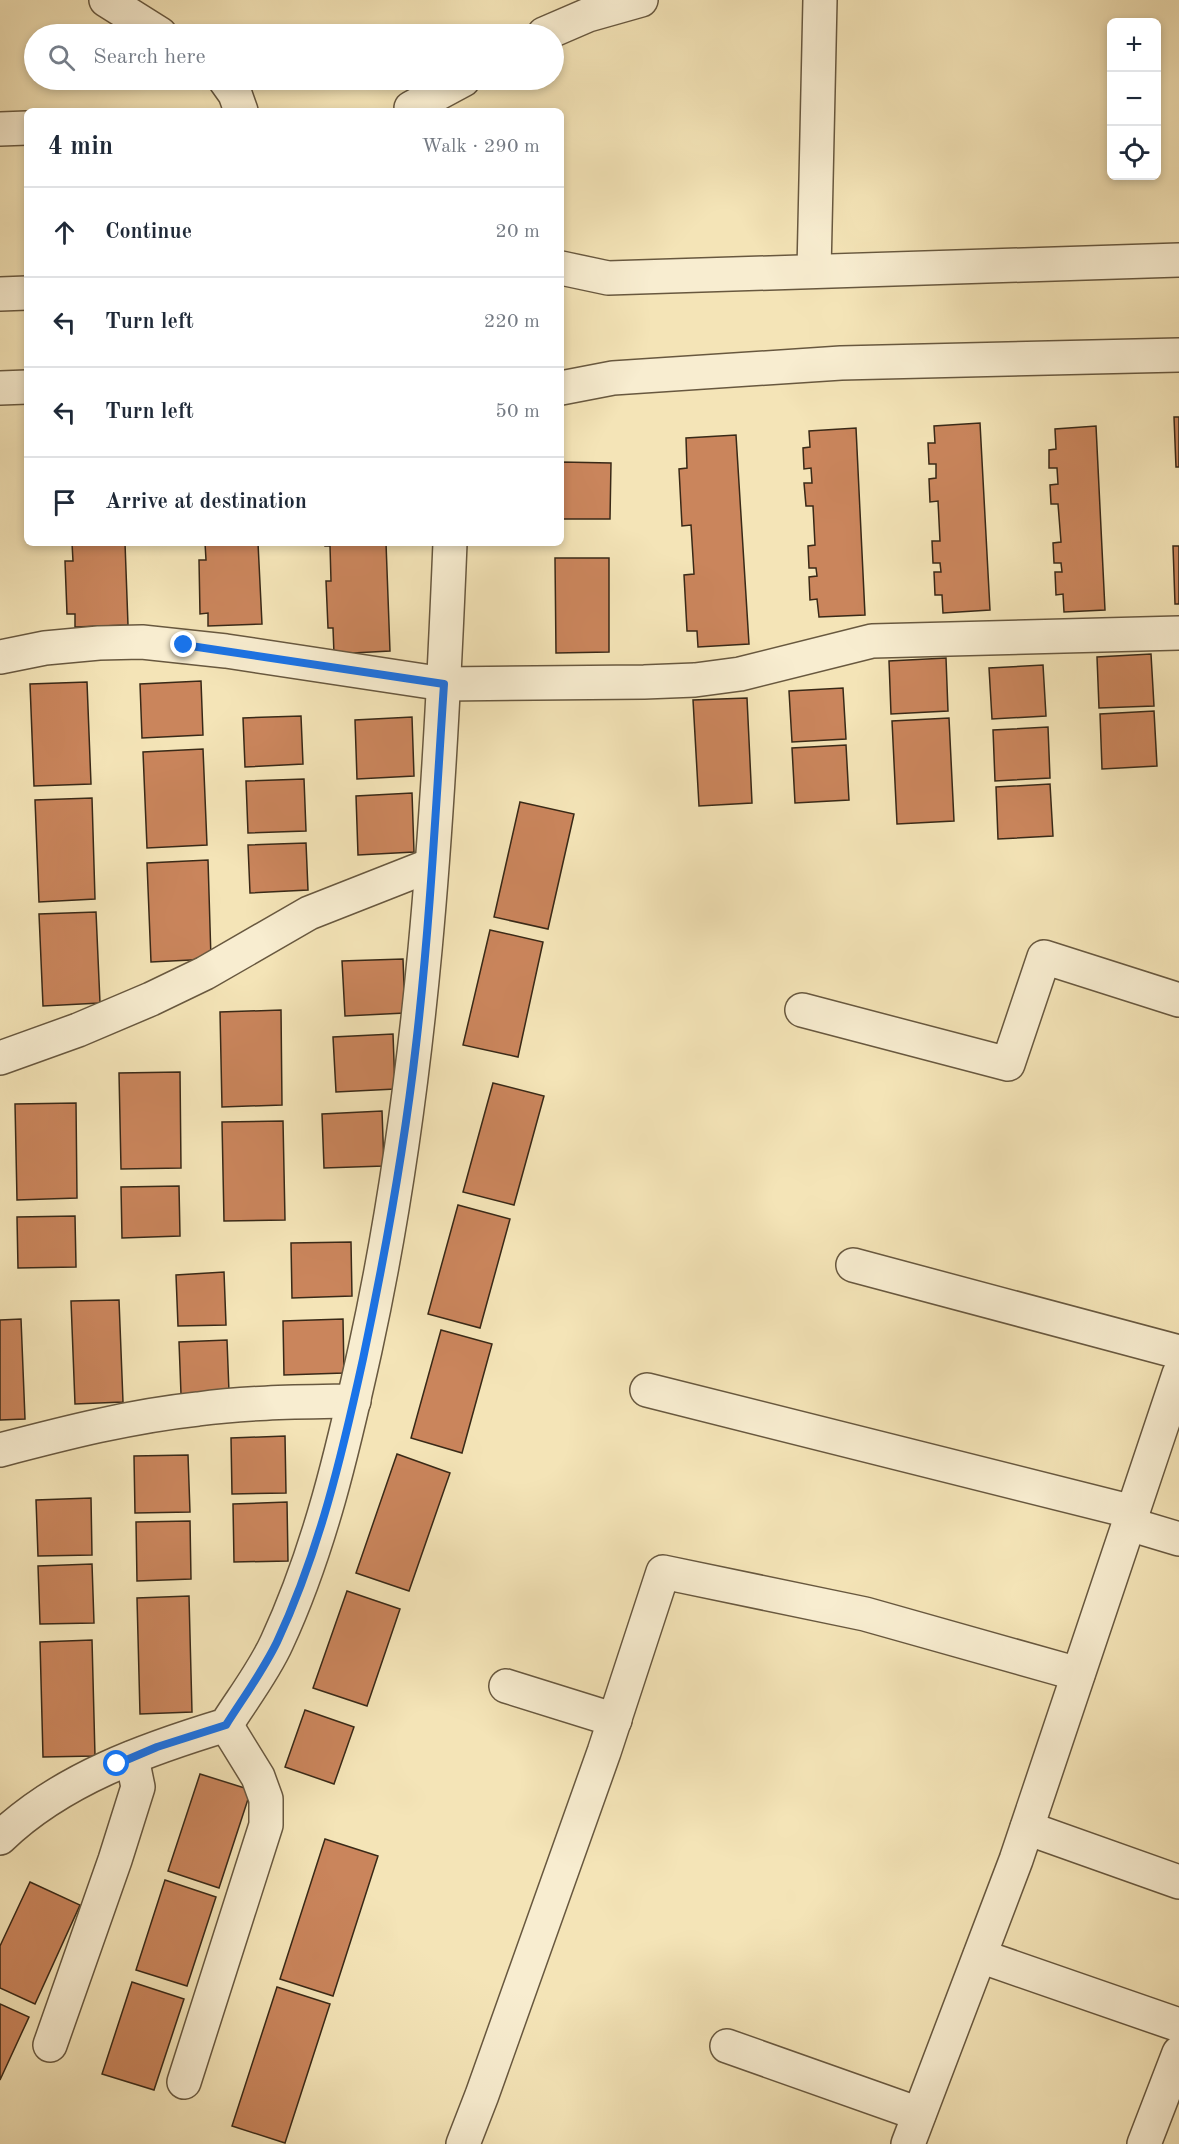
<!DOCTYPE html>
<html lang="en">
<head>
<meta charset="utf-8">
<style>
  :root { --surface:#fff; --page:#f2f2f3; --text:#1f2937; --muted:#747a83; --line:#e0e1e3 }
  body { margin:0; font-family:"Old Standard TT",serif; background:var(--page); color:var(--text) }
  .controls { position:absolute; right:18px; top:18px; display:grid; overflow:hidden; border-radius:9px; box-shadow:0 3px 9px #0003 }
  .controls button { width:54px; height:54px; display:grid; place-items:center; padding:0; border:0; border-bottom:2px solid var(--line); background:var(--surface); color:var(--text); font:30px sans-serif }
  .stop { position:absolute; width:18px; height:18px; margin:-14px; border:4px solid #1a73e8; border-radius:50%; background:#fff }
  .stop.end { background:#1a73e8; border-color:#fff; box-shadow:0 2px 6px #0008 }
  .list { margin:0; padding:0; list-style:none }
  h2 { display:flex; justify-content:space-between; align-items:center; height:78px; margin:0; padding:0 24px; font-size:26px }
  h2 small { font-size:20px; font-weight:400; color:var(--muted) }
  .list li { display:grid; grid-template-columns:39px 1fr auto; gap:18px; align-items:center; box-sizing:border-box; height:90px; padding:0 24px; border-top:2px solid var(--line) }
  .list b { display:block; font-size:22px; white-space:nowrap }
  .list em { font-size:20px; font-style:normal; color:var(--muted) }
  .icon { flex:none; width:33px; height:33px; fill:none; stroke:currentColor; stroke-width:2; stroke-linecap:round; stroke-linejoin:round }
  .map { position:relative; flex:none; width:1179px; height:2144px; overflow:hidden }
  .search { position:absolute; background:var(--surface); box-shadow:0 3px 9px #0003; left:24px; top:24px; width:540px; height:66px; display:flex; align-items:center; gap:15px; box-sizing:border-box; padding:0 21px; border-radius:33px; color:var(--muted); font-size:22px }
  .panel { position:absolute; background:var(--surface); box-shadow:0 3px 9px #0003; left:24px; top:108px; width:540px; height:438px; border-radius:9px }
  .map>svg:first-child { display:block }
  .building { fill:#ca855c; stroke:#392917; stroke-width:1.5 }
  .lines { fill:none; stroke-linecap:round; stroke-linejoin:round }
  .minor-casing { stroke:#68583f; stroke-width:36 }
  .minor { stroke:#f8edd0; stroke-width:33 }
  .route { stroke:#1a73e8; stroke-width:8 }
</style>
</head>
<body>
<div class="map">
<svg width="1179" height="2144" viewBox="0 0 1179 2144">
  <rect width="100%" height="100%" fill="#f4e4b7"/>
  <filter id="stains"><feTurbulence type="fractalNoise" baseFrequency=".00333" numOctaves="4"/><feColorMatrix values="0 0 0 0 .2 0 0 0 0 .09 0 0 0 0 .02 0 0 0 .5 -.17"/></filter>
  <radialGradient id="worn" r=".72"><stop offset=".6" stop-color="#630" stop-opacity="0"/><stop offset="1" stop-color="#630" stop-opacity=".3"/></radialGradient>
  <g class="building">
    <polygon points="1174,417 1179,417 1179,467 1176,467"/>
    <polygon points="980,423 990,610 943,613 942,595 935,595 934,572 941,572 940,563 933,563 932,541 940,541 938,501 930,502 929,479 936,478 936,464 929,464 928,443 935,443 934,426"/>
    <polygon points="1096,426 1105,610 1064,612 1063,594 1056,595 1055,572 1062,572 1061,563 1054,563 1053,543 1061,542 1058,504 1051,504 1050,485 1058,484 1057,468 1049,468 1049,450 1056,449 1055,429"/>
    <polygon points="856,428 865,615 819,617 817,599 810,600 809,577 817,576 816,568 809,568 808,546 815,545 813,506 806,506 804,483 812,483 811,468 804,469 803,448 810,447 809,431"/>
    <polygon points="736,435 749,644 698,647 697,631 687,631 684,575 694,574 691,525 682,526 679,469 687,468 686,438"/>
    <polygon points="561,462 611,463 610,519 561,519"/>
    <polygon points="72,543 125,543 128,625 75,627 75,614 67,614 65,561 73,561"/>
    <polygon points="205,543 258,543 262,624 208,626 208,613 200,614 199,560 206,560"/>
    <polygon points="325,543 386,543 390,651 334,654 333,628 328,628 326,581 331,581 330,546 325,546"/>
    <polygon points="1173,546 1179,546 1179,604 1175,604"/>
    <polygon points="555,558 609,558 609,652 556,653"/>
    <polygon points="1151,654 1154,706 1099,708 1097,657"/>
    <polygon points="946,658 948,711 891,714 889,661"/>
    <polygon points="1043,665 1046,716 992,719 989,668"/>
    <polygon points="201,681 203,735 142,738 140,684"/>
    <polygon points="87,682 91,784 34,786 30,684"/>
    <polygon points="843,688 846,739 792,742 789,691"/>
    <polygon points="747,698 752,803 699,806 693,700"/>
    <polygon points="1154,711 1157,766 1102,769 1100,714"/>
    <polygon points="301,716 303,764 245,767 243,718"/>
    <polygon points="412,717 414,776 357,779 355,720"/>
    <polygon points="949,718 954,821 897,824 892,721"/>
    <polygon points="1048,727 1050,778 995,781 993,730"/>
    <polygon points="846,745 849,800 795,803 792,748"/>
    <polygon points="203,749 207,845 147,848 143,752"/>
    <polygon points="304,779 306,831 248,833 246,781"/>
    <polygon points="1050,784 1053,836 998,839 996,787"/>
    <polygon points="412,793 414,852 358,855 356,796"/>
    <polygon points="92,798 95,899 39,902 35,800"/>
    <polygon points="520,802 574,814 548,929 494,917"/>
    <polygon points="306,843 308,890 250,893 248,845"/>
    <polygon points="208,860 211,959 151,962 147,863"/>
    <polygon points="96,912 100,1003 43,1006 39,914"/>
    <polygon points="490,930 543,942 518,1057 463,1045"/>
    <polygon points="403,959 405,1013 345,1016 342,961"/>
    <polygon points="281,1010 282,1105 222,1107 220,1012"/>
    <polygon points="393,1034 395,1089 336,1092 333,1037"/>
    <polygon points="180,1072 181,1168 121,1169 119,1073"/>
    <polygon points="493,1083 544,1096 514,1205 463,1192"/>
    <polygon points="76,1103 77,1198 17,1200 15,1104"/>
    <polygon points="382,1111 384,1166 324,1168 322,1114"/>
    <polygon points="283,1121 285,1220 224,1221 222,1122"/>
    <polygon points="179,1186 180,1236 122,1238 121,1187"/>
    <polygon points="458,1205 510,1219 480,1328 428,1314"/>
    <polygon points="75,1216 76,1267 18,1268 17,1217"/>
    <polygon points="351,1242 352,1296 292,1298 291,1243"/>
    <polygon points="224,1272 226,1325 178,1326 176,1275"/>
    <polygon points="119,1300 123,1402 75,1404 71,1301"/>
    <polygon points="21,1319 25,1419 0,1420 0,1320"/>
    <polygon points="343,1319 344,1373 284,1375 283,1321"/>
    <polygon points="441,1330 492,1344 462,1453 411,1438"/>
    <polygon points="227,1340 229,1392 181,1394 179,1342"/>
    <polygon points="285,1436 286,1493 232,1494 231,1438"/>
    <polygon points="397,1454 450,1473 409,1591 356,1573"/>
    <polygon points="188,1455 190,1512 135,1513 134,1456"/>
    <polygon points="91,1498 92,1555 38,1556 36,1500"/>
    <polygon points="287,1502 288,1561 234,1562 233,1504"/>
    <polygon points="190,1521 191,1579 137,1581 136,1522"/>
    <polygon points="92,1564 94,1623 40,1624 38,1566"/>
    <polygon points="347,1591 400,1609 367,1706 313,1688"/>
    <polygon points="189,1596 192,1712 140,1714 137,1598"/>
    <polygon points="92,1640 95,1756 43,1757 40,1642"/>
    <polygon points="305,1710 354,1727 334,1784 285,1767"/>
    <polygon points="200,1774 251,1790 219,1888 168,1871"/>
    <polygon points="325,1839 378,1856 333,1996 280,1979"/>
    <polygon points="165,1880 216,1897 187,1986 136,1970"/>
    <polygon points="30,1882 80,1905 35,2004 0,1988 0,1946"/>
    <polygon points="132,1982 184,1999 154,2090 102,2074"/>
    <polygon points="277,1987 330,2004 285,2143 232,2126"/>
    <polygon points="0,2004 29,2017 0,2080"/>
  </g>
  <g class="lines">
    <g class="minor-casing">
      <g id="minor">
        <polyline points="106,0 160,34"/>
        <polyline points="544,34 588,15 641,0"/>
        <polyline points="225,80 235,94 241,111"/>
        <polyline points="411,108 463,80"/>
        <polyline points="0,129 27,128"/>
        <polyline points="561,268 608,278 1179,260"/>
        <polyline points="814,271 820,0"/>
        <polyline points="0,294 27,293"/>
        <polyline points="0,388 27,387"/>
        <polyline points="561,388 613,378 841,363 1179,355"/>
        <polyline points="0,657 45,648 99,643 142,642 226,651 444,684 644,682 695,680 740,674 872,641 1179,633"/>
        <polyline points="802,1010 1008,1064 1044,957 1179,1000"/>
        <polyline points="0,1058 78,1030 151,999 205,973 309,913 431,865"/>
        <polyline points="853,1265 1179,1352"/>
        <polyline points="647,1390 1133,1512"/>
        <path d="M0,1450C65,1433 131,1416 198,1409C249,1402 301,1402 354,1401"/>
        <polyline points="1129,1524 1179,1539"/>
        <polyline points="506,1686 615,1720"/>
        <polyline points="1027,1828 1179,1882"/>
        <path d="M0,1838C61,1779 147,1749 226,1725C243,1698 264,1671 277,1642C320,1549 343,1449 365,1350C423,1085 439,813 450,543"/>
        <polyline points="980,1956 1179,2025"/>
        <polyline points="50,2045 115,1860 138,1787 132,1758"/>
        <polyline points="727,2046 919,2114"/>
        <polyline points="184,2082 266,1825 266,1799 258,1777 226,1725"/>
        <polyline points="463,2144 482,2095 604,1752 663,1572 865,1614 1078,1674"/>
        <polyline points="908,2144 1016,1860 1179,1374"/>
        <polyline points="1144,2144 1179,2053"/>
      </g>
    </g>
    <use href="#minor" class="minor"/>
  </g>
  <g class="lines">
    <path class="route" d="M117,1764L157,1747L226,1725C243,1698 263,1671 277,1642C319,1552 342,1455 363,1359C385,1255 404,1150 416,1045C430,925 436,804 444,684L184,645"/>
  </g>
  <rect width="100%" height="100%" filter="url(#stains)"/>
  <rect width="100%" height="100%" fill="url(#worn)"/>
</svg>
<div class="controls">
<button>+</button>
<button>−</button>
<button><svg class="icon" aria-label="locate" viewBox="0 0 24 24"><circle cx="12" cy="12" r="6"/><path d="M12 2v4M12 18v4M2 12h4M18 12h4"/></svg></button>
</div>
<div class="stop" style="left:117px;top:1764px"></div>
<div class="stop end" style="left:184px;top:645px"></div>
<div class="search"><svg class="icon" aria-label="search" viewBox="0 0 24 24"><circle cx="10" cy="10" r="6"/><path d="M15 15l6 6"/></svg>Search here</div>
<section class="panel">
<h2>4 min<small>Walk · 290 m</small></h2>
<ul class="list">
<li><svg class="icon" aria-label="ahead" viewBox="0 0 24 24"><path d="M12 20V5M6 11l6-6 6 6"/></svg><div><b>Continue</b></div><em>20 m</em></li>
<li><svg class="icon" aria-label="left" viewBox="0 0 24 24"><path d="M17 20v-9H6M10 6l-5 5 5 5"/></svg><div><b>Turn left</b></div><em>220 m</em></li>
<li><svg class="icon" aria-label="left" viewBox="0 0 24 24"><path d="M17 20v-9H6M10 6l-5 5 5 5"/></svg><div><b>Turn left</b></div><em>50 m</em></li>
<li><svg class="icon" aria-label="arrive" viewBox="0 0 24 24"><path d="M6 21V4h12l-3 4 3 4H6"/></svg><div><b>Arrive at destination</b></div></li>
</ul>
</section>
</div>
</body>
</html>
